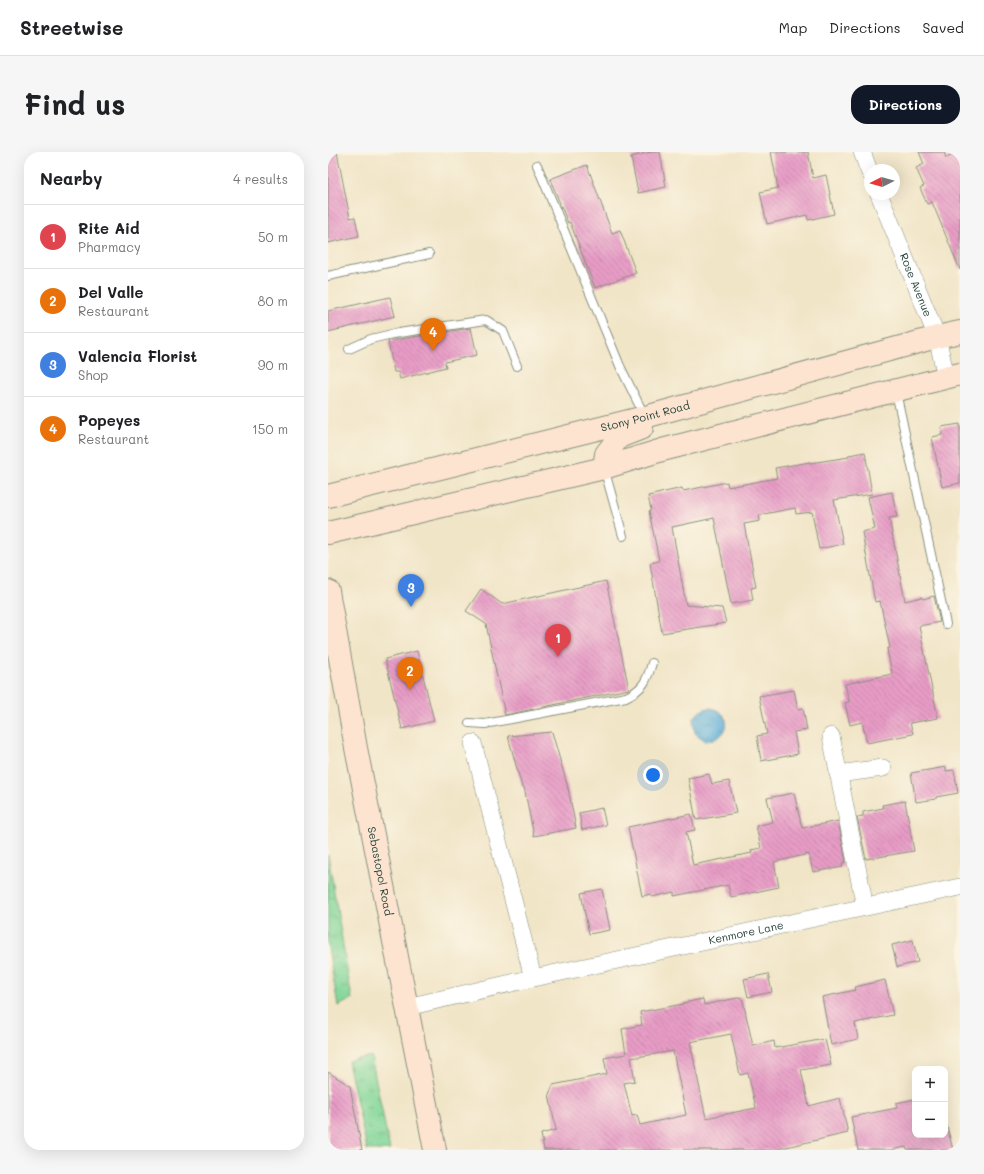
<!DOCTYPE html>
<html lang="en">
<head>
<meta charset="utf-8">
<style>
  :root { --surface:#fff; --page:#f6f6f6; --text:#202124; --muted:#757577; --line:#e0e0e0; --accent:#111827 }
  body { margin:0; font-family:Mali,sans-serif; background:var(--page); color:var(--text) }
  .controls { position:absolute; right:12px; bottom:12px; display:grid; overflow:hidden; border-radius:8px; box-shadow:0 4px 16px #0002 }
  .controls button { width:36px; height:36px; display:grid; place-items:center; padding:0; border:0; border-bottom:1px solid var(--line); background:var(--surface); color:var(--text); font:20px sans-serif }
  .compass { position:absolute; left:536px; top:12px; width:36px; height:36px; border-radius:50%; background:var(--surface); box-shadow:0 4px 16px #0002; rotate:264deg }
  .you { position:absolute; left:325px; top:623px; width:14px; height:14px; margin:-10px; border:3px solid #fff; border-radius:50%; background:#1a73e8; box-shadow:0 0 0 6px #1a73e833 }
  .badge { display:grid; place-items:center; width:26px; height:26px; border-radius:50%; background:var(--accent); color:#fff; font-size:13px; font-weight:700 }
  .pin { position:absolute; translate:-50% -33px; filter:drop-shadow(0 1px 2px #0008) }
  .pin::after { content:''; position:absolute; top:21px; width:14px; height:12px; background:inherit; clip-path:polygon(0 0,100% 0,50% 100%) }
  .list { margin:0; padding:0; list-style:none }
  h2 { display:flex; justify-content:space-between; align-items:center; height:52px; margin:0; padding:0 16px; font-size:17px }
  h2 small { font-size:13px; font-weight:400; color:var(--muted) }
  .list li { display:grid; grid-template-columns:26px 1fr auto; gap:12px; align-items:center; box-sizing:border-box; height:64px; padding:0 16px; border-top:1px solid var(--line) }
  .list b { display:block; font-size:15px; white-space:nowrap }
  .list p { margin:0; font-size:13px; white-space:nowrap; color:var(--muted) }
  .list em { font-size:13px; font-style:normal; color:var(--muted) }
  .map { position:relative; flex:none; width:632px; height:998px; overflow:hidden; border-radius:16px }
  header { display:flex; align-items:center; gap:24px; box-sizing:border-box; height:56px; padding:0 20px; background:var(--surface); border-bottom:1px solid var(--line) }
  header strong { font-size:19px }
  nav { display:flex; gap:22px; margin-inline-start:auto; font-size:14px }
  .intro { display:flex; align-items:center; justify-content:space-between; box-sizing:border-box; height:96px; padding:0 24px }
  h1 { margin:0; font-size:28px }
  .button { padding:10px 18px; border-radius:16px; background:var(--accent); color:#fff; font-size:14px; font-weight:700 }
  main { display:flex; gap:24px; padding:0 24px }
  aside { flex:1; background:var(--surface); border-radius:16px; box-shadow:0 4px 16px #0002 }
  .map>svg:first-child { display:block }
  .grass { fill:url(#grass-tufts); stroke:#508a66 }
  .water { fill:url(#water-ripples); stroke:#3e7686 }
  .building { fill:url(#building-back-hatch); fill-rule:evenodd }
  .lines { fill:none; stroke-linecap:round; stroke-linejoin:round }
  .service-casing { stroke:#88917e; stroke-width:10 }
  .minor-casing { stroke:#88917e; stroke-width:18 }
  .secondary-casing { stroke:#88917e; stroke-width:24 }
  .service { stroke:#fff; stroke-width:8 }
  .minor { stroke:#fff; stroke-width:17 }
  .secondary { stroke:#fde4d1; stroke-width:22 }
  .labels { text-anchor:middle; stroke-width:4; stroke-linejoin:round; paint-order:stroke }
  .street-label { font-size:11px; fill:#1f3d34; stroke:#fcf5e5 }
</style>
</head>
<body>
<header>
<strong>Streetwise</strong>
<nav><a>Map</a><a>Directions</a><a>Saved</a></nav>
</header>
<div class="intro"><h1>Find us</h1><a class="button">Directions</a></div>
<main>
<aside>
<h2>Nearby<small>4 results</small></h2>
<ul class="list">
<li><span class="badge" style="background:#e0444e">1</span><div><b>Rite Aid</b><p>Pharmacy</p></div><em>50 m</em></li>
<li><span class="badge" style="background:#e8710a">2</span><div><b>Del Valle</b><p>Restaurant</p></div><em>80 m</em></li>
<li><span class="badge" style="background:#3f7fe0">3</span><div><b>Valencia Florist</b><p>Shop</p></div><em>90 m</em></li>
<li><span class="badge" style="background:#e8710a">4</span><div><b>Popeyes</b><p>Restaurant</p></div><em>150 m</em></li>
</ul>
</aside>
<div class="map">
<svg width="632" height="998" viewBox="0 0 632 998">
  <defs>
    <pattern id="grass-tufts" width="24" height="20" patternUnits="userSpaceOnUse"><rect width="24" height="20" fill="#81d698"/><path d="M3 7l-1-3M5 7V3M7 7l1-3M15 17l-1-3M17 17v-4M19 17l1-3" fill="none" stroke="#69af7d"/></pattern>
    <pattern id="water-ripples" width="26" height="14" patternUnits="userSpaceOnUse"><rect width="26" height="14" fill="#5dafd8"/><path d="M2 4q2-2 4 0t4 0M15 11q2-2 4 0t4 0" fill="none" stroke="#4c90b0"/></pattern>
    <pattern id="building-back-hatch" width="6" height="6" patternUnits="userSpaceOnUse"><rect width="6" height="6" fill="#e89cc6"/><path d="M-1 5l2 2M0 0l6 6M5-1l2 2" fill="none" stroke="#bb80a2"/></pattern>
  </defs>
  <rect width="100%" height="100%" fill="#fcf5e5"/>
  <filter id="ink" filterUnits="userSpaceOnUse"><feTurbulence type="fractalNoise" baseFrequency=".025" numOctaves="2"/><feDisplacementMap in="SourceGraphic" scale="8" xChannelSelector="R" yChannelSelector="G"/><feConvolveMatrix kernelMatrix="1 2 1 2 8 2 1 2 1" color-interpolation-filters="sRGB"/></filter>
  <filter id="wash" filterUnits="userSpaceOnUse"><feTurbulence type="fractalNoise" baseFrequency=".012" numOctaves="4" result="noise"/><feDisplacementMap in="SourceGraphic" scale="16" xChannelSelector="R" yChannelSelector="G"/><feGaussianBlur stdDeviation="0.9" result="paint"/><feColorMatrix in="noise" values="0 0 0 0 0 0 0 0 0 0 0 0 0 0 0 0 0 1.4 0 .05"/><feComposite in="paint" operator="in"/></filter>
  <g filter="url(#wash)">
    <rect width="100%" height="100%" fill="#f1e5c7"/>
    <g class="grass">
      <polygon points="0,703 24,847 10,854 0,795"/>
      <polygon points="43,904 62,998 39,998 20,909"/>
    </g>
    <path class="water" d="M382,556C406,560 403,587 378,589L367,581L365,567C370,560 374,557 382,556Z"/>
    <g id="blocks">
      <g class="building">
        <polygon points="0,0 9,0 22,66 27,65 31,84 0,91"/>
        <polygon points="323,0 332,0 338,35 310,41 303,5"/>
        <polygon points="443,0 480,0 485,26 498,23 506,62 480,68 479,63 439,72 432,40 450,36"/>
        <polygon points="591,0 616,0 618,6 632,0 632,118 604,50 599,52 592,36 596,34 588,16 596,12"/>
        <polygon points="259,13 284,81 292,78 308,121 267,136 242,70 240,71 222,27"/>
        <polygon points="62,145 67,164 0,180 0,159"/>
        <polygon points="143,176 149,203 117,210 118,215 72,227 70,220 66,220 60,189"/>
        <polygon points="632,272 632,331 614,335 604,285 614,283 613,275"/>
        <polygon points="537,300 544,342 506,348 515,392 491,397 484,360 468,362 467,356 431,363 432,369 416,372 428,435 423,436 425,448 403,452 386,366 344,375 358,453 394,456 398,471 334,481 322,411 331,409 321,359 323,358 320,344 354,336 355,339 399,330 400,335 449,326 447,316 482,310 482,311 521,305 521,303"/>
        <polygon points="564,340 569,365 561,366 577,449 594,445 595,447 606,444 612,470 591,474 610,566 582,571 585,582 539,591 534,570 522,573 517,551 521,550 517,532 564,522 559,497 562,496 552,449 547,450 534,380 547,377 540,345"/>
        <polygon points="278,429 301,537 177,563 158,472 138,459 153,437 174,452"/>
        <polygon points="89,499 106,569 74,577 57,507"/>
        <polygon points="466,538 470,557 475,556 479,578 466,580 470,602 433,609 429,584 439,582 431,544"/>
        <polygon points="224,580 240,636 248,676 206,684 196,635 194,635 180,584"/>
        <polygon points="618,615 618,619 626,618 630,641 608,645 608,647 588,650 583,621"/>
        <polygon points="381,622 384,632 401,629 408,661 368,668 360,626"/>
        <polygon points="466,641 474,676 510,669 518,710 514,711 515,715 485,720 481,702 446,710 451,735 403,745 400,733 346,744 346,740 324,745 323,742 314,744 300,675 363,662 367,678 358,680 365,713 424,701 423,698 433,696 428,674 445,670 439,646"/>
        <polygon points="577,649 586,699 538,707 529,665 535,664 535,660 555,656 554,653"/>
        <polygon points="274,656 278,673 254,678 251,661"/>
        <polygon points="274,737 282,778 261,782 253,741"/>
        <polygon points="585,788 590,810 569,815 564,793"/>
        <polygon points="440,822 444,840 420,845 416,827"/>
        <polygon points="557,828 565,863 527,871 530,887 503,893 494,845 528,838 527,835"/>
        <path d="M414,845L425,894L446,889L447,896L497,887L503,913L473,918L481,954L512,946L520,981L445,998H216L213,982L228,978L221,942L225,933L279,922L276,906L298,902L294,877L314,873L312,860L355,852V851L375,847L376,853ZM403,882L412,923L420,921L428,956L378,966L362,890ZM345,899L358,963L312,973L309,963L304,964L296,931L307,929L303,906Z"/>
        <polygon points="0,920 22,934 34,998 0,998"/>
        <polygon points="587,947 587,983 617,983 617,966 625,998 579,998 578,995 562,998 530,998 523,965 569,956 568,951"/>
      </g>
    </g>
  </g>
  <g filter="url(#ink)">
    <use href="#blocks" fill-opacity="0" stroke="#88917e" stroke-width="1"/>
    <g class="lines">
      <g class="service-casing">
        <g id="service">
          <polyline points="209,13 292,214 317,265"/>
          <polyline points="0,124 101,102"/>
          <polyline points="21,197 43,187 64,182 158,168 175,179 189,214"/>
          <polyline points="568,240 618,472"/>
          <polyline points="276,316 295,384"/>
          <path d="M141,571L157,572L298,545C315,537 319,529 324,511"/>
        </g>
      </g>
      <g class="minor-casing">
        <g id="minor">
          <polyline points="534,0 542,21"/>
          <path id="s1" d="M551,42L609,185L618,225"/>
          <polyline points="503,584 537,755"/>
          <polyline points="145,591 205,826"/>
          <polyline points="510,622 555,616"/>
          <path id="s2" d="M79,855L205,826L632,735"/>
        </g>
      </g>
      <g class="secondary-casing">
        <g id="secondary">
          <polyline points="276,316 278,302 291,285 314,276"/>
          <path id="s3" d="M0,344L317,265L609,185L632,180"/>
          <polyline points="0,381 276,316 334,298 632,222"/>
          <path id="s4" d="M0,439L28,596L107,998"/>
        </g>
      </g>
      <use href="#service" class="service"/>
      <use href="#minor" class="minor"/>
      <use href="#secondary" class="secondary"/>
    </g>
  </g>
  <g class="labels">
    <g class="street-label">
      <text dy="4" stroke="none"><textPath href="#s1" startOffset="98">Rose Avenue</textPath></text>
      <text dy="4" stroke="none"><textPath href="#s3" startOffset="327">Stony Point Road</textPath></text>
      <text dy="4" stroke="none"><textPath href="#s4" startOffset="285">Sebastopol Road</textPath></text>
      <text dy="4" stroke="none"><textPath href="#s2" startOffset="347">Kenmore Lane</textPath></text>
    </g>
  </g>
</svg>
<div class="controls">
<button>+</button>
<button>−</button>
</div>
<svg class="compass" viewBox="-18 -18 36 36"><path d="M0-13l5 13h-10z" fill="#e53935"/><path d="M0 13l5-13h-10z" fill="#757577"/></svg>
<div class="you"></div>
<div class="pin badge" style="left:230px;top:505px;background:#e0444e">1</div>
<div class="pin badge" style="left:82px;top:538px;background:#e8710a">2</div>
<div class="pin badge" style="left:83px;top:455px;background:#3f7fe0">3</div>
<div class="pin badge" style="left:105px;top:199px;background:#e8710a">4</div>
</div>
</main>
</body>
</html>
